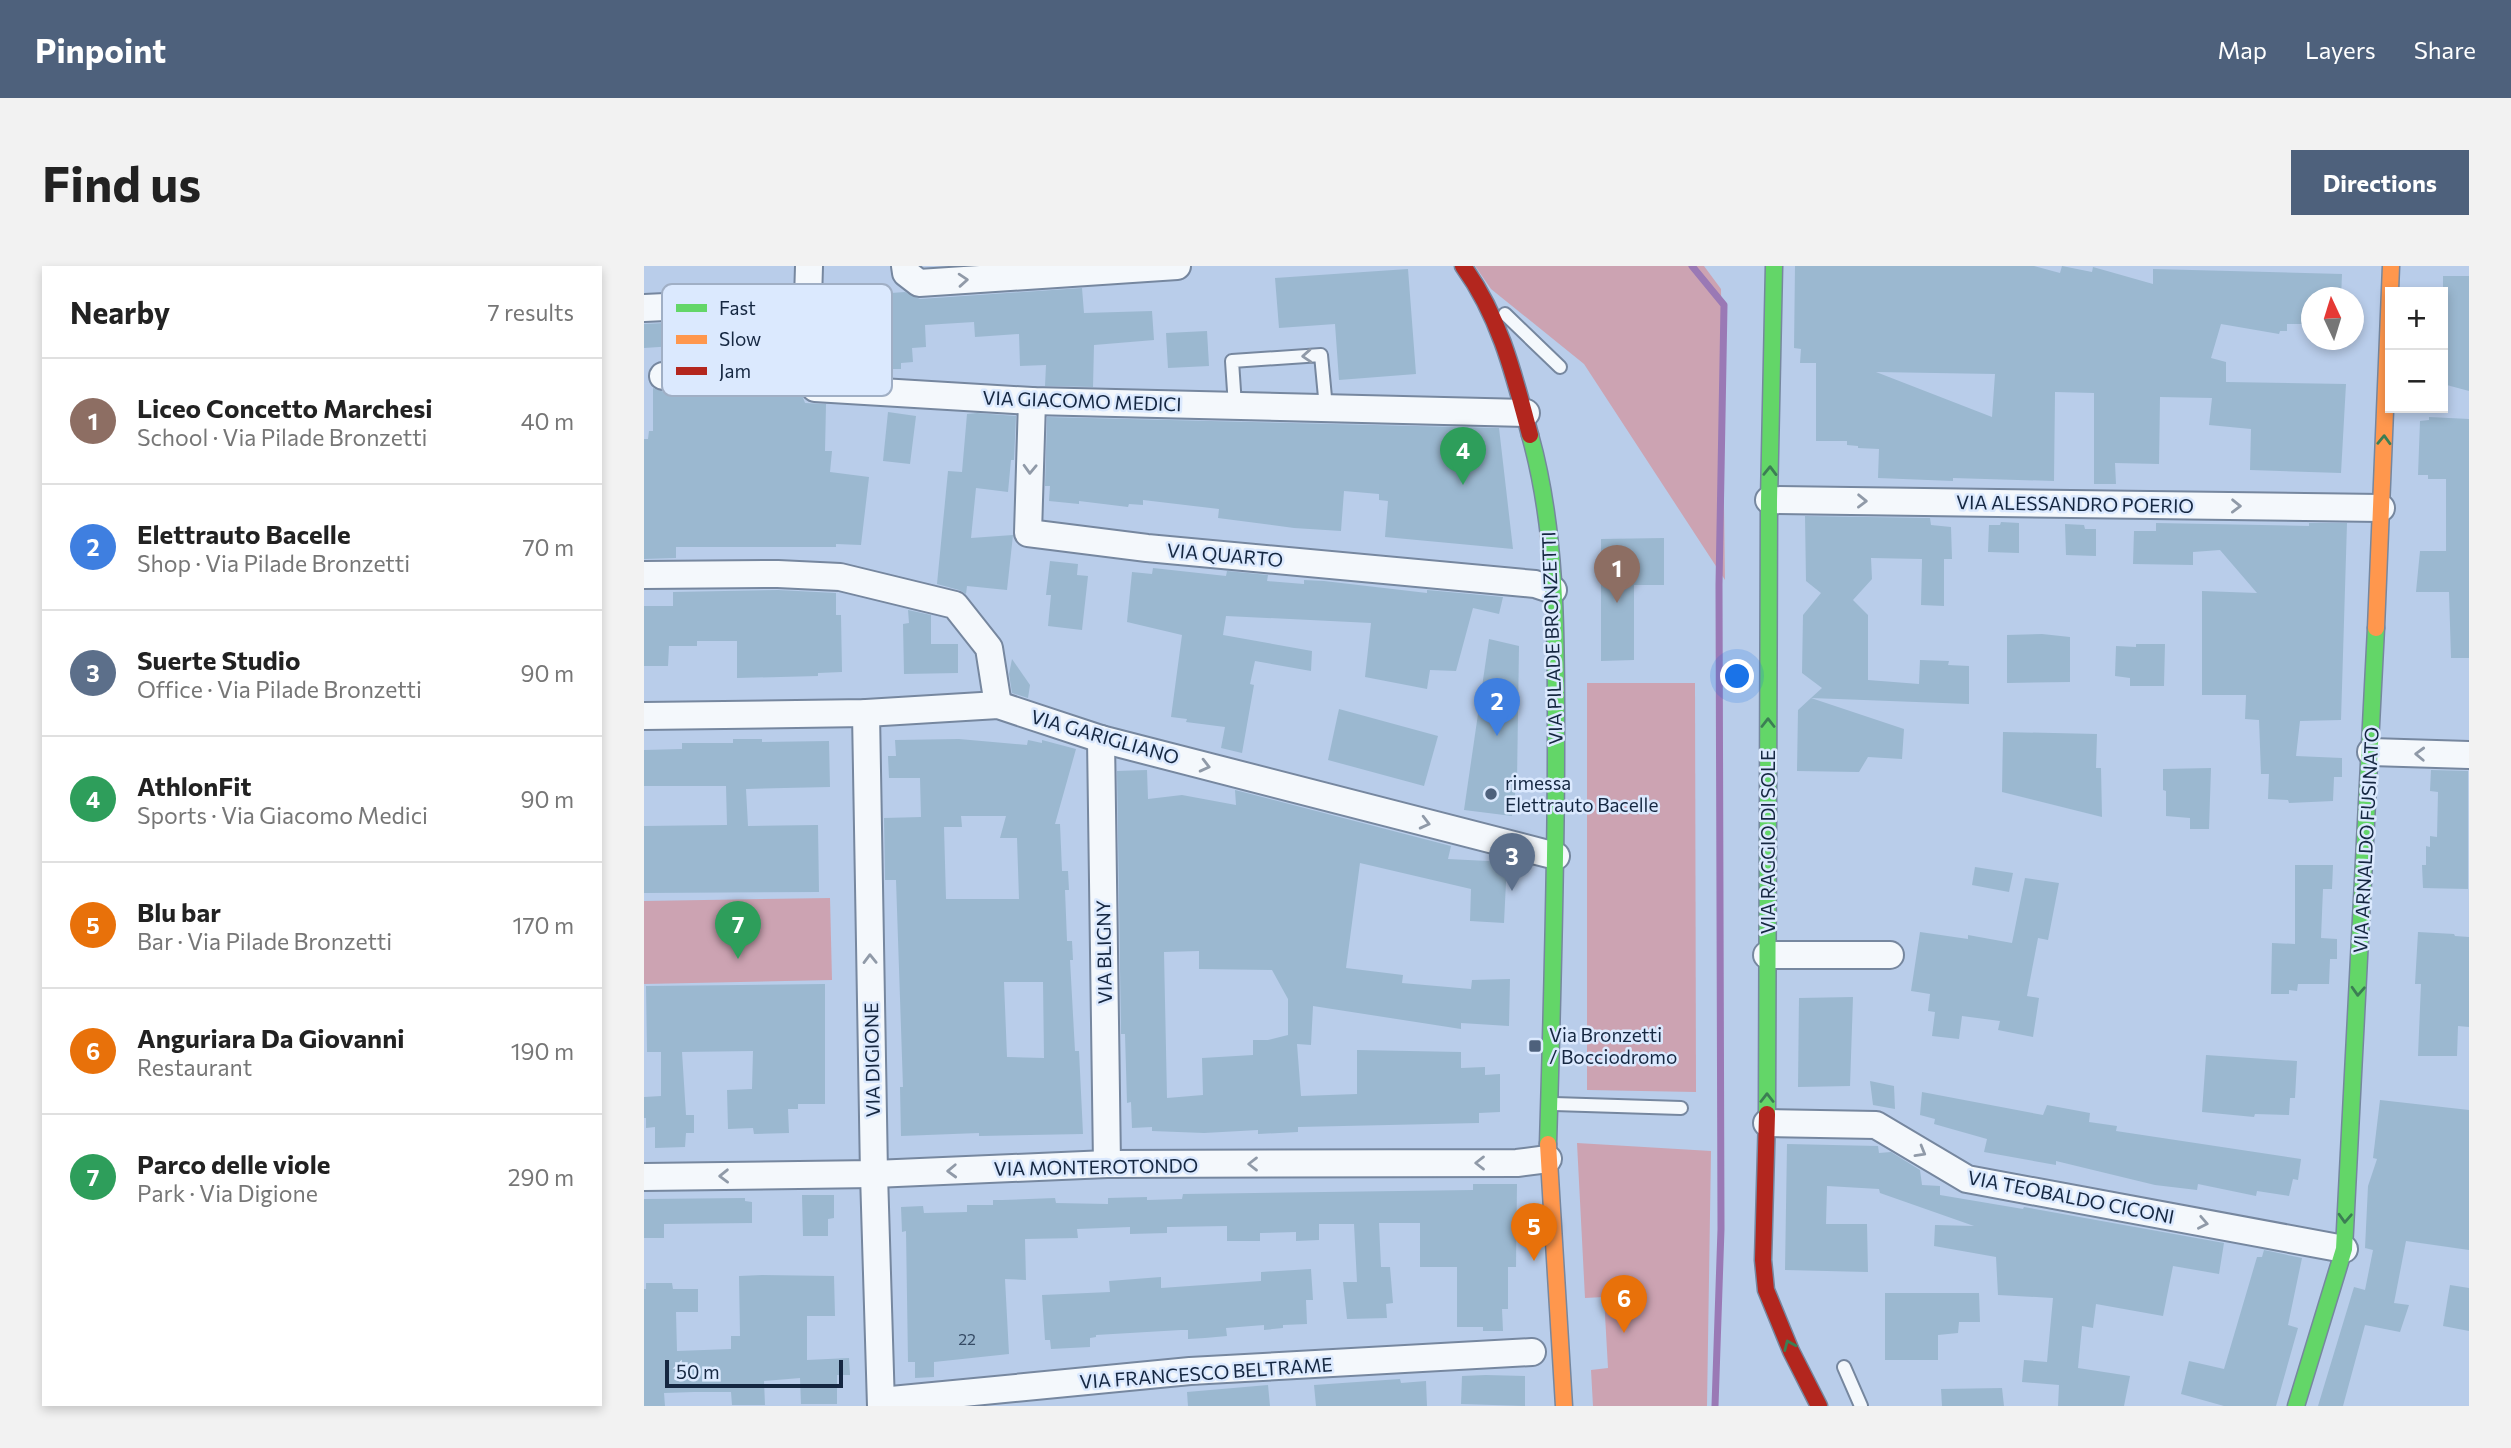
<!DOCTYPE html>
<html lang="en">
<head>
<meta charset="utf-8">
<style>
  :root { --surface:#fff; --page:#f2f2f2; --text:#222; --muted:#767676; --line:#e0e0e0; --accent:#4e617c }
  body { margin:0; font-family:Commissioner,sans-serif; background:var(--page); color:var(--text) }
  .controls { position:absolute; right:21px; top:21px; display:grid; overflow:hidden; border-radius:0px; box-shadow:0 4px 10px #0003 }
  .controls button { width:63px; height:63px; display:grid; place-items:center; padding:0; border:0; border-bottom:2px solid var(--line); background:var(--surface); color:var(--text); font:35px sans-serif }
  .compass { position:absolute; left:1657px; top:21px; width:63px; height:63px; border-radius:50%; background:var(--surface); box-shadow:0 4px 10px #0003; rotate:356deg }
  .scale { position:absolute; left:21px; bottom:18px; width:178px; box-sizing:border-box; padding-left:7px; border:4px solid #152741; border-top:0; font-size:19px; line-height:24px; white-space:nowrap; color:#152741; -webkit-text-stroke:5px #dbe9fe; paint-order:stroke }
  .you { position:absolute; left:1094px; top:411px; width:24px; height:24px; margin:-18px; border:5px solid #fff; border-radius:50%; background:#1a73e8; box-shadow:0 0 0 10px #1a73e833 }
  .badge { display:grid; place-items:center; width:46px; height:46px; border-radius:50%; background:var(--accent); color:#fff; font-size:23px; font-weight:700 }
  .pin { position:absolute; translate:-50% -58px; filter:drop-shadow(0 2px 4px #0008) }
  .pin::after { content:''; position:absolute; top:37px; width:24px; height:21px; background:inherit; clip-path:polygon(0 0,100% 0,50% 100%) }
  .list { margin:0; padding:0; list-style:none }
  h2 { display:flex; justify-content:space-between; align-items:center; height:91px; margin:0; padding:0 28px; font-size:30px }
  h2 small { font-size:23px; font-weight:400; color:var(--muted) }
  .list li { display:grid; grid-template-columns:46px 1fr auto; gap:21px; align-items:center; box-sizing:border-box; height:126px; padding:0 28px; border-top:2px solid var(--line) }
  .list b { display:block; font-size:26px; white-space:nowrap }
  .list p { margin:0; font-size:23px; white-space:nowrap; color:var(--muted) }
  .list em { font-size:23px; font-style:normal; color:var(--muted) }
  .map { position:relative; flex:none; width:1825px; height:1140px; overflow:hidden; border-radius:0px }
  header { display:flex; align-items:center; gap:42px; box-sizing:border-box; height:98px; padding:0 35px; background:var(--accent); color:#fff }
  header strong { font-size:33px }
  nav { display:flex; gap:38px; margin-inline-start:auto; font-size:24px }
  .intro { display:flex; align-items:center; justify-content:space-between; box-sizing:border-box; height:168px; padding:0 42px }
  h1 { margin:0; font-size:49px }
  .button { padding:18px 32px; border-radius:0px; background:var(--accent); color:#fff; font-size:24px; font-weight:700 }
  main { display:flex; gap:42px; padding:0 42px }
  aside { flex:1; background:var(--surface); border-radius:0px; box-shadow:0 4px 10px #0003 }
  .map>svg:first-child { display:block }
  .green { fill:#cca3b2 }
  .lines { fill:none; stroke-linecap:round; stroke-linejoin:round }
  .stream { stroke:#9a79b5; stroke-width:7 }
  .building { fill:#9bb8d0; fill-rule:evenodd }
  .lane-casing { stroke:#76879f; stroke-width:16 }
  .street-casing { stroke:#76879f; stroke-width:30 }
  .fast-casing { stroke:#76879f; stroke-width:19 }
  .slow-casing { stroke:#76879f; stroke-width:19 }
  .jam-casing { stroke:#76879f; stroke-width:19 }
  .lane { stroke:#f4f8fc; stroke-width:12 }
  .street { stroke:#f4f8fc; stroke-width:26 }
  .fast { stroke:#63d668; stroke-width:16 }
  .slow { stroke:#ff974d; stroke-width:16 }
  .jam { stroke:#b3261e; stroke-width:16 }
  .oneway { stroke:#909aa8 }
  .oneway2 { stroke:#3c7e54 }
  .poi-dot { fill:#4e617c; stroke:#dbe9fe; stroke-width:2.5 }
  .labels { text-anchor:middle; stroke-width:5; stroke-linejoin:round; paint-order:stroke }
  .number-label { font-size:16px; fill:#364b65 }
  .street-label { font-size:19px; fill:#152741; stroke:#dbe9fe }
  .poi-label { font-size:19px; fill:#152741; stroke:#dbe9fe; text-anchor:start }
  .key { fill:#dbe9fe; stroke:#a0afc5; stroke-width:2 }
  .key-label { font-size:19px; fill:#152741 }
</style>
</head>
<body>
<header>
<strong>Pinpoint</strong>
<nav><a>Map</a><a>Layers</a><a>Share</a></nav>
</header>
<div class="intro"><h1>Find us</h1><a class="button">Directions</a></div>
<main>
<aside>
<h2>Nearby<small>7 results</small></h2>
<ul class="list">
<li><span class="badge" style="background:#8d6e63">1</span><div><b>Liceo Concetto Marchesi</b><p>School · Via Pilade Bronzetti</p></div><em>40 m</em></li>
<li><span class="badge" style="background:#3f7fe0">2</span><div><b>Elettrauto Bacelle</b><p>Shop · Via Pilade Bronzetti</p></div><em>70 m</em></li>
<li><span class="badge" style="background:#5c6f8a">3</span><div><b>Suerte Studio</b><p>Office · Via Pilade Bronzetti</p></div><em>90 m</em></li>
<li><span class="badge" style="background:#2e9e5b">4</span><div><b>AthlonFit</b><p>Sports · Via Giacomo Medici</p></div><em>90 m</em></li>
<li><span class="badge" style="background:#e8710a">5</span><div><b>Blu bar</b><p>Bar · Via Pilade Bronzetti</p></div><em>170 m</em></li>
<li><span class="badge" style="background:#e8710a">6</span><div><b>Anguriara Da Giovanni</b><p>Restaurant</p></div><em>190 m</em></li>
<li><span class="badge" style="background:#2e9e5b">7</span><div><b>Parco delle viole</b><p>Park · Via Digione</p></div><em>290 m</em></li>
</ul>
</aside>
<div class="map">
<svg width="1825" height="1140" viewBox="0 0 1825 1140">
  <rect width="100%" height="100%" fill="#b9cdea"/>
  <g class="green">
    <polygon points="831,0 1060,0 1077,23 1081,314 940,98 847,23"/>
    <polygon points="943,417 1051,417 1052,826 943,824"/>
    <polygon points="186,632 188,714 0,718 0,635"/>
    <polygon points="933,877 1067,885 1063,1140 949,1140 947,1104 964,1102 960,1031 941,1032"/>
  </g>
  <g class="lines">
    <polyline class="stream" points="1048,0 1080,39 1075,319 1077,963 1071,1140"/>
  </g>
  <g class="building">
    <path d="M1151,0H1390L1416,7L1418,0L1448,6L1449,1L1509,18V3L1698,8L1697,32H1668V58H1643V65H1636L1635,68L1577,58L1567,92L1582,96V116L1702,118L1697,207L1606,204L1607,163L1565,159L1568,132L1516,131L1515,198L1471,197L1472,218H1450V127L1411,126L1410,215L1309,212V215L1234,212L1235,183L1214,182V180L1203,179V175H1172V97H1156L1157,83L1150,82ZM1232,106L1351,108L1348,151Z"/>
    <polygon points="764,3 772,108 695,114 691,58 635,62 631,12"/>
    <polygon points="1799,10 1825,10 1825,125 1799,118"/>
    <polygon points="438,22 440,47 508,45 510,74 450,79 449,121 401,120 402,99 376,100 375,68 331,71 330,56 281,59 282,81 268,82 269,96 257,97 257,103 216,103 215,73 206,73 205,30 261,26 276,33"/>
    <polygon points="144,51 146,82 83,85 83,88 30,93 30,80 0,82 0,58"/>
    <polygon points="563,65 565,100 524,102 522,67"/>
    <polygon points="85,120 85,124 126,124 126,121 155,121 161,137 182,138 181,185 188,185 186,206 225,211 217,279 192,278 192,281 32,281 32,292 0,293 0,173 4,173 5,165 9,165 9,122 20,126"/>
    <polygon points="244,146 272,150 266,198 239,195"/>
    <polygon points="333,147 372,150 370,194 367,194 364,226 332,222 327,272 369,269 363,324 323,320 322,328 315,324 293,318 304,205 318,206 323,148"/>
    <polygon points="403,151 855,162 869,283 741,271 744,235 735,234 735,228 700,225 697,265 650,262 574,252 575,243 499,234 499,239 485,238 484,241 435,235 435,238 405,235 406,220 401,220"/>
    <polygon points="1785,151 1825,153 1825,392 1807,392 1805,326 1772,326 1776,285 1802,285 1802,213 1784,213 1784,209 1774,209 1776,155 1785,154"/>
    <polygon points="1161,250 1286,252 1287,259 1307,261 1308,293 1300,293 1300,340 1277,339 1278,293 1227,292 1228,313 1209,334 1224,349 1224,414 1275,418 1276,394 1305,395 1304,399 1325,400 1325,438 1167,432 1178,422 1158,407 1159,349 1177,327 1162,315"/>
    <polygon points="1357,256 1375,257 1375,287 1344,286 1345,259 1356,259"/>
    <polygon points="1512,257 1665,260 1665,257 1703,257 1697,454 1656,455 1652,490 1698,492 1698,511 1690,511 1689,535 1645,537 1644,534 1624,533 1625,508 1617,508 1615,454 1601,453 1602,429 1558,429 1558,325 1613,327 1576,284 1549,286 1549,299 1489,298 1490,265 1512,265"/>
    <polygon points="1421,258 1440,259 1441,263 1452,263 1452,290 1422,289"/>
    <polygon points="1020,272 1020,319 990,319 990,394 957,395 957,273"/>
    <polygon points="406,295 434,298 433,309 444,310 438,364 404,360 407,329 402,329"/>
    <polygon points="509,302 582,310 583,305 624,309 623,315 660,318 660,314 680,315 783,327 783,324 859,331 855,348 829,342 812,405 786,404 783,423 721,411 727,357 582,350 579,369 668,385 667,405 611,395 606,418 610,419 598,487 577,482 581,461 542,456 543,453 527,451 538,369 483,356 488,306 508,308"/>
    <polygon points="134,324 192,327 192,349 197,349 198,406 174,407 174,410 93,412 93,375 53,375 53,380 25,380 24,400 0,400 0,340 29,340 29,326"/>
    <polygon points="264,344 287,349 287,378 314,378 314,407 260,408 259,358 265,357"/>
    <polygon points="1398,368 1426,371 1426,416 1363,417 1363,369"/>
    <polygon points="845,373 875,380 873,514 868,550 820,544"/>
    <polygon points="1492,378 1521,378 1520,420 1486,420 1486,412 1471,410 1472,380 1492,381"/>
    <polygon points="368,393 386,419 384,432 368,427 365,408"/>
    <polygon points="1167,432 1260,463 1258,493 1224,491 1215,506 1153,505 1154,444"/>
    <polygon points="695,443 794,470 780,520 684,494"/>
    <polygon points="1359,466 1453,468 1452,502 1457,502 1458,551 1358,526"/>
    <polygon points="89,473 118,473 118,476 185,475 186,521 102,523 104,560 174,559 175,626 0,627 0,560 83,559 82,520 0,520 0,484 38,483 38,477 89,477"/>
    <path d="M315,473L383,479L384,474L398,477V474L432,483L411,558H416L418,605H424L425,624H421L423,675H428L429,694H426L431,785H435L439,868L335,870V867L257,870L256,821H259L252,614H241L240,552L277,551L276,512H245L244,490H252L251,474ZM317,550H362L356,572H373L375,633H302L300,561H318ZM360,716H399L400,792L363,791Z"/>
    <polygon points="1567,502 1565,563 1546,563 1546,552 1522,550 1522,525 1519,524 1519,503"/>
    <path d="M503,504L504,533L538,529L592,539L591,524L807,580L804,593L863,596L860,657L826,655L827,623L716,597L702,702L759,709L758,717L827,723L828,714L866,713L865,760L817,757V763L669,740L667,779L653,778L657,830L713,828V784L817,786V802L841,801V809L856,808V846L835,847V857L654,861V866L614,868V864L560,867L508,865V861L488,862L487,836L483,837L481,768H477L473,505ZM555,685V703L628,704L644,733V769L624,774H609V789L558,792L559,829L523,832L520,686Z"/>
    <polygon points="1787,504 1824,505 1824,623 1779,622 1778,599 1782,599 1782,580 1786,581 1786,570 1793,571 1794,526 1786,525"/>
    <polygon points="1651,599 1689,599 1688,623 1679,623 1677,672 1693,673 1693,693 1686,693 1685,718 1654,718 1653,725 1645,724 1645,728 1627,728 1628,677 1651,678"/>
    <polygon points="1331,601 1369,607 1365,626 1328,619"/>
    <polygon points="1381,612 1415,617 1404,674 1394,672 1383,730 1395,732 1389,771 1354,764 1356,755 1318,750 1315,773 1288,770 1291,746 1284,745 1286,728 1267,725 1276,666 1324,673 1324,669 1368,677"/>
    <polygon points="1774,666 1810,668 1811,670 1825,671 1825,761 1814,760 1813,790 1774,790 1777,718 1771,718"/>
    <polygon points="181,718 181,838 154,838 154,843 144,843 145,867 110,868 109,862 84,863 83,824 108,823 109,785 38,786 42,849 50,849 50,867 42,867 41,881 11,882 11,861 2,862 2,852 0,852 0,831 17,830 17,786 3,786 2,720"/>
    <polygon points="1209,731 1206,820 1154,821 1155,732"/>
    <polygon points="1562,789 1653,795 1651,832 1646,832 1645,849 1611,848 1610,851 1558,846"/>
    <polygon points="1226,815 1250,820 1251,843 1229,839"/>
    <polygon points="1278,826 1399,849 1403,839 1446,847 1445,856 1473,860 1472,865 1657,893 1654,914 1649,913 1645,930 1613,925 1612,930 1554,918 1553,924 1511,919 1412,895 1412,899 1340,886 1343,873 1290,858 1291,853 1276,849"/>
    <polygon points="1736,834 1825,844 1825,984 1762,975 1750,1037 1765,1039 1756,1066 1721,1059 1699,1140 1674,1140 1710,1021 1721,1024 1729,984 1721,982 1724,920 1733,893 1729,892"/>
    <polygon points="1143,878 1234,880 1235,887 1247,886 1276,904 1278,919 1296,920 1296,929 1379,943 1380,941 1580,977 1575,1008 1529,1000 1519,1050 1452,1038 1449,1062 1438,1060 1434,1102 1486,1110 1480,1140 1414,1140 1415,1119 1378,1116 1380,1094 1403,1096 1409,1032 1354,1029 1352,991 1290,980 1291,959 1330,960 1236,927 1235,923 1183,920 1182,958 1223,958 1224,1006 1141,1004"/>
    <polygon points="829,918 873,918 872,1001 864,1001 864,1043 858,1043 859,1065 839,1065 839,1061 813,1061 813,1001 776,1001 776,957 735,957 737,1001 746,1001 749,1037 742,1038 743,1052 703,1053 699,1016 713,1016 710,958 675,958 675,974 652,975 652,966 616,967 616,975 583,975 583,960 523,961 523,967 486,968 486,961 433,963 434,972 381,973 382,1014 361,1013 365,1088 290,1096 290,1111 271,1112 271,1096 264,1096 262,965 258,966 257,941 279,940 280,947 323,946 323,939 349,939 349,934 358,934 411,932 412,937 464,938 464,932 503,931 503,934 538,933 539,928 829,924"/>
    <polygon points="158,929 190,929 190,952 184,953 184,970 159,970"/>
    <polygon points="101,932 101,935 108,936 108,957 20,958 20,972 0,972 0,933"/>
    <polygon points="1620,984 1658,992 1644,1059 1654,1062 1632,1140 1580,1140 1537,1128 1545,1095 1580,1103 1613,991 1618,991"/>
    <polygon points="667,1003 669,1034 662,1034 663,1058 639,1059 639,1062 620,1064 620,1059 582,1062 583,1070 561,1072 544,1073 544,1064 537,1064 452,1069 452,1071 446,1072 446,1081 407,1083 406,1074 401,1074 398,1029 466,1026 465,1015 517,1011 517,1022 617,1015 617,1006"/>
    <polygon points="118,1009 190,1010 191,1050 163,1050 163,1094 205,1092 206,1109 193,1109 193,1138 157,1138 156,1112 120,1115 121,1139 88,1139 87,1126 50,1126 20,1127 21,1140 0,1140 0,1023 2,1023 2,1017 28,1017 29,1023 54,1023 54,1046 32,1046 33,1085 87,1083 87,1070 96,1070 95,1010"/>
    <polygon points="1806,1019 1825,1022 1825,1065 1799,1060"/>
    <polygon points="1241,1027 1335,1027 1336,1056 1315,1056 1314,1067 1294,1069 1294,1094 1241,1094"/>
    <polygon points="842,1109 881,1110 881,1140 817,1138 818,1110"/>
    <polygon points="756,1113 757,1117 782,1115 783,1140 672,1140 670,1119"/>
    <polygon points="624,1119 626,1140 544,1140 543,1126"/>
    <polygon points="1358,1122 1360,1140 1298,1140 1297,1123"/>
  </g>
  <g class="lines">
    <g class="lane-casing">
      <g id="lane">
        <polyline points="861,48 916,101"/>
        <polyline points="591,140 588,95 677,89 682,142"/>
        <polyline points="910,838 1037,842"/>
        <polyline points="1200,1101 1217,1140"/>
      </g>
    </g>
    <g class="street-casing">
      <g id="street">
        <polyline points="165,0 164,34 170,96"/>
        <polyline points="261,0 262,7 275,17 533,0"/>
        <polyline points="0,42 164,34"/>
        <polyline points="19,110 170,96 171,122 388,135 882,147"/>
        <polyline points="388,135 384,267 503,282 891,318 909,324"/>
        <polyline points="1125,234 1737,242"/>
        <polyline points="0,309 134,308 196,311 311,339 345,382 354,439"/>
        <polyline points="222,447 230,908 237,1140"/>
        <polyline points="0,450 222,447 354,439 457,473 912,590"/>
        <polyline points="457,473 463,898"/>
        <polyline points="1727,486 1825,489"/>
        <polyline points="1123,689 1246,689"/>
        <polyline points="1123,857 1232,859 1323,913 1700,983"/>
        <polyline points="0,911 230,908 463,898 873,897 904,893"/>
        <polyline points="237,1135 546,1105 888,1086"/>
      </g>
    </g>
    <g class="fast-casing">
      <g id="fast">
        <path d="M886,169C914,269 912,377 912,480C912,613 908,745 904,878"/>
        <polyline points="1123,848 1125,234 1130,0"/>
        <polyline points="1652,1140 1700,983 1732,362"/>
      </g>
    </g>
    <g class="slow-casing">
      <g id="slow">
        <polyline points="1732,362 1747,0"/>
        <polyline points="904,878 920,1140"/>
      </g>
    </g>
    <g class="jam-casing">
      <g id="jam">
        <path d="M819,0C856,51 870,109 886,169"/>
        <polyline points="1123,848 1119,994 1122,1024 1147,1085 1175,1140"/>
      </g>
    </g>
    <use href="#lane" class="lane"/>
    <use href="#street" class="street"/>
    <use href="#fast" class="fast"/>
    <use href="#slow" class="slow"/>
    <use href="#jam" class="jam"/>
  </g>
  <defs><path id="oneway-chevron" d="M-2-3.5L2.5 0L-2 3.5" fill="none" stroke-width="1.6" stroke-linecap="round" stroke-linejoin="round" transform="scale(1.75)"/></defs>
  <g class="oneway">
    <use href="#oneway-chevron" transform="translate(319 14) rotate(-4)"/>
    <use href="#oneway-chevron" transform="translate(663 90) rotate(176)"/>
    <use href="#oneway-chevron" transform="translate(386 203) rotate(92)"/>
    <use href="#oneway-chevron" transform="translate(1218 235) rotate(1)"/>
    <use href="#oneway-chevron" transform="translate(1592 240) rotate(1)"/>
    <use href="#oneway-chevron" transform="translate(1776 488) rotate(-178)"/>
    <use href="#oneway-chevron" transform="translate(561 500) rotate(14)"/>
    <use href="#oneway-chevron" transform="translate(781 557) rotate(14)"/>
    <use href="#oneway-chevron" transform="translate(226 693) rotate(-91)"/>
    <use href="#oneway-chevron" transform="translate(1277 886) rotate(30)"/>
    <use href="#oneway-chevron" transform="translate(836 897) rotate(180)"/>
    <use href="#oneway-chevron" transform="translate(609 898) rotate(180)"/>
    <use href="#oneway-chevron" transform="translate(308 905) rotate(178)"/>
    <use href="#oneway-chevron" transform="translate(80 910) rotate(179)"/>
    <use href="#oneway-chevron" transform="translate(1559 957) rotate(11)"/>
  </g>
  <g class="oneway2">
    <use href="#oneway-chevron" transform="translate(1740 174) rotate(-88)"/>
    <use href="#oneway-chevron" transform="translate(1126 205) rotate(-89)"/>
    <use href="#oneway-chevron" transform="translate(1124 457) rotate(-90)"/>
    <use href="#oneway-chevron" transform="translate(1714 725) rotate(93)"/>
    <use href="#oneway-chevron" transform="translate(1123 832) rotate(-90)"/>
    <use href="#oneway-chevron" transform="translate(1701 952) rotate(93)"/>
    <use href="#oneway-chevron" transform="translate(1145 1079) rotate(-113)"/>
  </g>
  <g class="poi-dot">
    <circle cx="847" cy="528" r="7"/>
    <rect x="884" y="773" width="14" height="14" rx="3.5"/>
  </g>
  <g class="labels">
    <g class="number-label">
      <text x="323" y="1079">22</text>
    </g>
    <g class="street-label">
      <text transform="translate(438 135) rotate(2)" y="7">VIA GIACOMO MEDICI</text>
      <text transform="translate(1431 238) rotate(1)" y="7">VIA ALESSANDRO POERIO</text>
      <text transform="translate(581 289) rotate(5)" y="7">VIA QUARTO</text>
      <text transform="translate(908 372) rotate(-92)" y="7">VIA PILADE BRONZETTI</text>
      <text transform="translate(461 471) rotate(16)" y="7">VIA GARIGLIANO</text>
      <text transform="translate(1722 574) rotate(-87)" y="7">VIA ARNALDO FUSINATO</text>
      <text transform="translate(1124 576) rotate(-90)" y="7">VIA RAGGIO DI SOLE</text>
      <text transform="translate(460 686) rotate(-91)" y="7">VIA BLIGNY</text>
      <text transform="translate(228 794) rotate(-91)" y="7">VIA DIGIONE</text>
      <text transform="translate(452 901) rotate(-1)" y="7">VIA MONTEROTONDO</text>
      <text transform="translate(1427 931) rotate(11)" y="7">VIA TEOBALDO CICONI</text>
      <text transform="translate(562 1107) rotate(-4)" y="7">VIA FRANCESCO BELTRAME</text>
    </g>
    <g class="poi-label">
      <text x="861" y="524">rimessa<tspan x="861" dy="22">Elettrauto Bacelle</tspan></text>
      <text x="905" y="776">Via Bronzetti<tspan x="905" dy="22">/ Bocciodromo</tspan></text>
    </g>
  </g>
  <rect x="18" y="18" width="230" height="112" rx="10" class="key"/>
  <rect x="32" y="38" width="31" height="8" fill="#63d668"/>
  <rect x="32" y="69" width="31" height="9" fill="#ff974d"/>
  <rect x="32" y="101" width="31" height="8" fill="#b3261e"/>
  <g class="key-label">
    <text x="75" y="49">Fast</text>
    <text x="75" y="80">Slow</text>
    <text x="75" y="112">Jam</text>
  </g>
</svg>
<div class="controls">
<button>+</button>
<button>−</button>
</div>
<svg class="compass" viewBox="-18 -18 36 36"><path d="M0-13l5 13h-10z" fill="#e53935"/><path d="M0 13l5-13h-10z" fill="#767676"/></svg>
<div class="scale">50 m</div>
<div class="you"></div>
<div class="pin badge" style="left:973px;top:337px;background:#8d6e63">1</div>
<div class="pin badge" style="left:853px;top:470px;background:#3f7fe0">2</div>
<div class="pin badge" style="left:868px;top:625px;background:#5c6f8a">3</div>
<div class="pin badge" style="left:819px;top:219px;background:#2e9e5b">4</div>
<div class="pin badge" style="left:890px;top:995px;background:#e8710a">5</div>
<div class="pin badge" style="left:980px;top:1067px;background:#e8710a">6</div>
<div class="pin badge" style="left:94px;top:693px;background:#2e9e5b">7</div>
</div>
</main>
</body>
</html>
